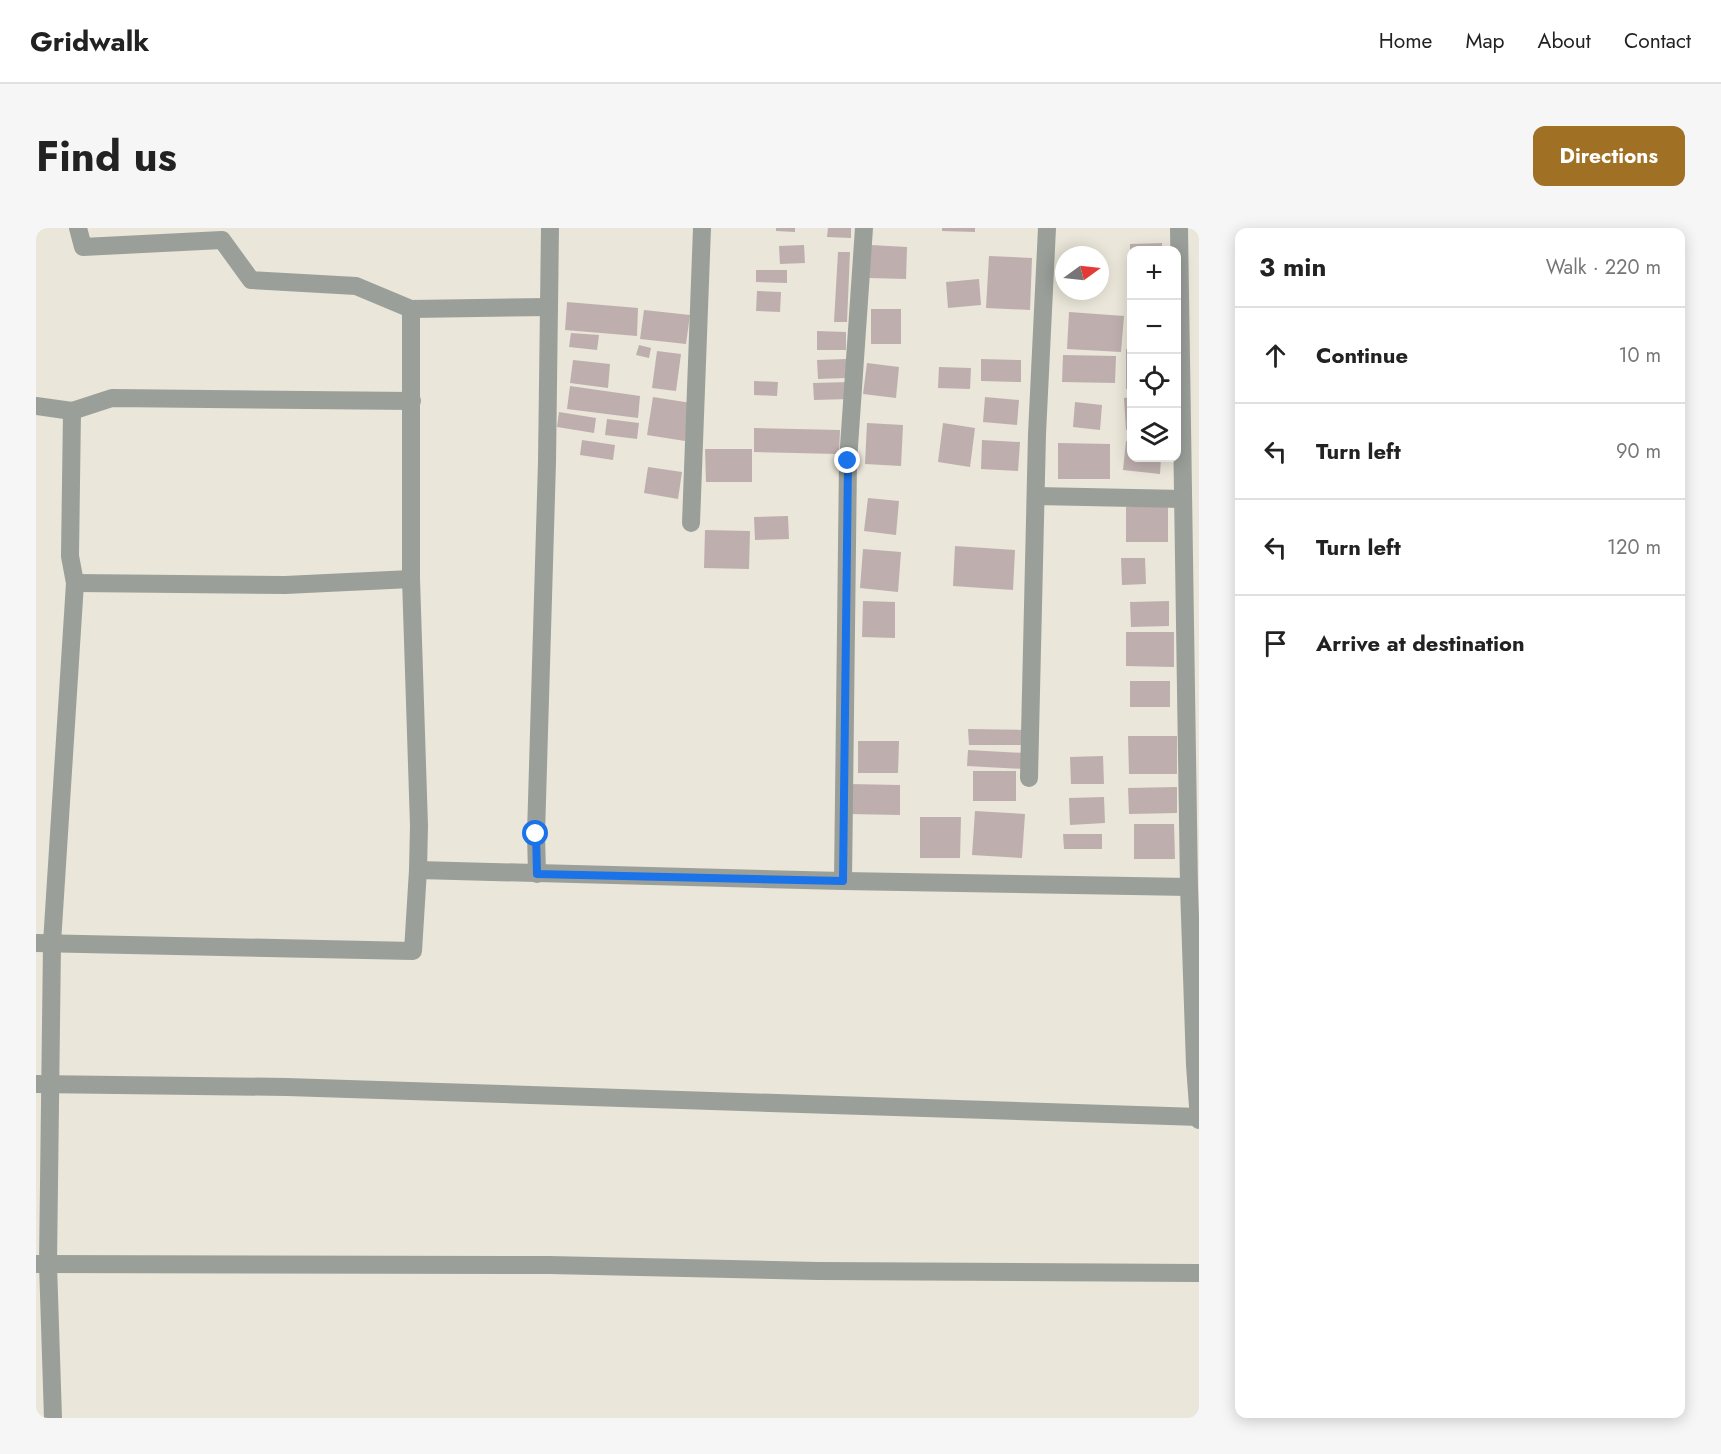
<!DOCTYPE html>
<html lang="en">
<head>
<meta charset="utf-8">
<style>
  :root { --surface:#fff; --page:#f6f6f6; --text:#222; --muted:#767676; --line:#e0e0e0; --accent:#a07024 }
  body { margin:0; font-family:Jost,sans-serif; background:var(--page); color:var(--text) }
  .controls { position:absolute; right:18px; top:18px; display:grid; overflow:hidden; border-radius:12px; box-shadow:0 3px 15px #0003 }
  .controls button { width:54px; height:54px; display:grid; place-items:center; padding:0; border:0; border-bottom:2px solid var(--line); background:var(--surface); color:var(--text); font:30px sans-serif }
  .compass { position:absolute; left:1019px; top:18px; width:54px; height:54px; border-radius:50%; background:var(--surface); box-shadow:0 3px 15px #0003; rotate:75deg }
  .stop { position:absolute; width:18px; height:18px; margin:-14px; border:4px solid #1a73e8; border-radius:50%; background:#fff }
  .stop.end { background:#1a73e8; border-color:#fff; box-shadow:0 2px 6px #0008 }
  .list { margin:0; padding:0; list-style:none }
  h2 { display:flex; justify-content:space-between; align-items:center; height:78px; margin:0; padding:0 24px; font-size:26px }
  h2 small { font-size:20px; font-weight:400; color:var(--muted) }
  .list li { display:grid; grid-template-columns:39px 1fr auto; gap:18px; align-items:center; box-sizing:border-box; height:96px; padding:0 24px; border-top:2px solid var(--line) }
  .list b { display:block; font-size:22px; white-space:nowrap }
  .list em { font-size:20px; font-style:normal; color:var(--muted) }
  .icon { flex:none; width:33px; height:33px; fill:none; stroke:currentColor; stroke-width:2; stroke-linecap:round; stroke-linejoin:round }
  .map { position:relative; flex:none; width:1163px; height:1190px; overflow:hidden; border-radius:12px }
  header { display:flex; align-items:center; gap:36px; box-sizing:border-box; height:84px; padding:0 30px; background:var(--surface); border-bottom:2px solid var(--line) }
  header strong { font-size:28px }
  nav { display:flex; gap:33px; margin-inline-start:auto; font-size:21px }
  .intro { display:flex; align-items:center; justify-content:space-between; box-sizing:border-box; height:144px; padding:0 36px }
  h1 { margin:0; font-size:42px }
  .button { padding:15px 27px; border-radius:12px; background:var(--accent); color:#fff; font-size:21px; font-weight:700 }
  main { display:flex; gap:36px; padding:0 36px }
  aside { flex:1; background:var(--surface); border-radius:12px; box-shadow:0 3px 15px #0003 }
  .map>svg:first-child { display:block }
  .building { fill:#beafae }
  .lines { fill:none; stroke-linecap:round; stroke-linejoin:round }
  .street { stroke:#9b9f9a; stroke-width:18 }
  .route { stroke:#1a73e8; stroke-width:8 }
</style>
</head>
<body>
<header>
<strong>Gridwalk</strong>
<nav><a>Home</a><a>Map</a><a>About</a><a>Contact</a></nav>
</header>
<div class="intro"><h1>Find us</h1><a class="button">Directions</a></div>
<main>
<div class="map">
<svg width="1163" height="1190" viewBox="0 0 1163 1190">
  <rect width="100%" height="100%" fill="#eae6d9"/>
  <g class="building">
    <polygon points="740,0 759,0 759,4 740,3"/>
    <polygon points="792,0 815,0 815,10 791,9"/>
    <polygon points="906,0 939,0 939,4 906,3"/>
    <polygon points="1126,15 1126,22 1094,22 1094,16"/>
    <polygon points="768,17 769,35 744,36 743,18"/>
    <polygon points="835,17 871,19 870,51 833,50"/>
    <polygon points="802,24 814,24 811,94 798,94"/>
    <polygon points="953,28 996,30 994,82 950,80"/>
    <polygon points="720,42 751,42 751,55 720,54"/>
    <polygon points="943,51 945,77 912,80 910,54"/>
    <polygon points="721,63 745,64 744,84 720,83"/>
    <polygon points="1092,73 1096,73 1096,106 1093,106"/>
    <polygon points="531,74 602,80 601,108 529,102"/>
    <rect x="835" y="81" width="30" height="35"/>
    <polygon points="608,82 654,87 650,116 604,111"/>
    <polygon points="1033,84 1088,88 1085,124 1031,121"/>
    <polygon points="781,103 810,104 810,122 781,122"/>
    <polygon points="535,105 563,107 561,122 533,119"/>
    <polygon points="603,117 615,120 613,130 600,127"/>
    <rect x="1090" y="121" width="6" height="40"/>
    <polygon points="621,123 645,126 640,163 616,160"/>
    <polygon points="1027,127 1080,128 1079,155 1026,154"/>
    <polygon points="810,131 810,150 782,151 781,132"/>
    <polygon points="945,131 985,132 985,154 945,153"/>
    <polygon points="537,132 574,136 572,160 534,155"/>
    <polygon points="831,135 863,139 860,170 827,166"/>
    <polygon points="903,139 935,140 934,161 902,160"/>
    <polygon points="718,153 742,154 741,168 718,167"/>
    <polygon points="814,154 814,171 778,172 777,155"/>
    <polygon points="534,158 604,168 602,190 531,181"/>
    <polygon points="617,169 655,175 649,213 611,207"/>
    <polygon points="949,169 983,172 981,197 947,194"/>
    <polygon points="1096,169 1096,202 1090,202 1088,170"/>
    <polygon points="1039,174 1066,177 1064,202 1037,199"/>
    <polygon points="523,184 560,190 558,205 521,199"/>
    <polygon points="571,191 603,195 601,211 569,207"/>
    <polygon points="831,195 867,197 865,238 829,236"/>
    <polygon points="907,195 939,200 934,239 902,234"/>
    <polygon points="718,200 804,202 803,226 718,224"/>
    <polygon points="546,212 579,217 577,232 544,227"/>
    <polygon points="946,212 984,214 982,243 945,241"/>
    <polygon points="1090,213 1096,214 1096,230 1125,230 1124,246 1087,242"/>
    <polygon points="1022,215 1074,216 1074,251 1022,251"/>
    <polygon points="669,221 716,221 716,254 670,254"/>
    <polygon points="612,239 646,244 642,271 608,265"/>
    <polygon points="832,270 863,273 860,307 828,303"/>
    <rect x="1090" y="279" width="42" height="35"/>
    <polygon points="752,288 753,311 719,312 718,289"/>
    <polygon points="669,302 714,303 713,341 668,340"/>
    <polygon points="919,318 979,322 977,362 917,358"/>
    <polygon points="827,321 865,324 862,364 824,360"/>
    <polygon points="1085,330 1109,330 1110,356 1086,357"/>
    <polygon points="827,373 859,374 859,410 826,409"/>
    <polygon points="1133,373 1133,398 1095,399 1094,374"/>
    <polygon points="1090,404 1138,404 1138,439 1090,438"/>
    <rect x="1094" y="453" width="40" height="26"/>
    <polygon points="932,501 990,502 990,517 933,517"/>
    <polygon points="1092,508 1141,508 1141,546 1093,546"/>
    <polygon points="822,513 863,513 862,545 822,545"/>
    <polygon points="932,522 988,525 988,541 931,538"/>
    <polygon points="1067,528 1068,556 1035,556 1034,529"/>
    <rect x="937" y="543" width="43" height="30"/>
    <polygon points="813,556 864,557 864,587 813,586"/>
    <polygon points="1141,559 1141,585 1093,586 1092,560"/>
    <polygon points="1068,569 1069,595 1034,597 1033,570"/>
    <polygon points="939,583 989,586 986,630 936,627"/>
    <polygon points="884,589 925,589 924,630 884,630"/>
    <polygon points="1098,596 1138,596 1139,631 1098,631"/>
    <polygon points="1027,606 1066,606 1066,621 1028,621"/>
  </g>
  <g class="lines">
    <g class="street">
      <polyline points="42,0 47,19 186,12 215,52 320,58 375,81 513,79"/>
      <polyline points="1143,0 1153,659 1159,837 1163,892"/>
      <polyline points="0,178 36,183 76,170 376,173"/>
      <polyline points="1000,268 1147,271"/>
      <polyline points="655,295 666,0"/>
      <polyline points="39,355 249,357 375,351"/>
      <polyline points="993,550 1001,206 1011,0"/>
      <polyline points="382,642 807,653 1153,659"/>
      <polyline points="501,646 500,606 511,234 514,0"/>
      <polyline points="807,653 812,233 828,0"/>
      <polyline points="0,715 377,723 382,642 383,598 375,351 375,81"/>
      <polyline points="0,856 251,859 1163,889"/>
      <polyline points="0,1036 513,1037 782,1043 1163,1045"/>
      <polyline points="17,1190 12,1036 16,715 39,355 34,328 36,183"/>
    </g>
  </g>
  <g class="lines">
    <polyline class="route" points="500,606 501,646 807,653 812,233"/>
  </g>
</svg>
<div class="controls">
<button>+</button>
<button>−</button>
<button><svg class="icon" aria-label="locate" viewBox="0 0 24 24"><circle cx="12" cy="12" r="6"/><path d="M12 2v4M12 18v4M2 12h4M18 12h4"/></svg></button>
<button><svg class="icon" aria-label="layers" viewBox="0 0 24 24"><path d="M12 4l9 5-9 5-9-5zM3 14l9 5 9-5"/></svg></button>
</div>
<svg class="compass" viewBox="-18 -18 36 36"><path d="M0-13l5 13h-10z" fill="#e53935"/><path d="M0 13l5-13h-10z" fill="#767676"/></svg>
<div class="stop" style="left:500px;top:606px"></div>
<div class="stop end" style="left:812px;top:233px"></div>
</div>
<aside>
<h2>3 min<small>Walk · 220 m</small></h2>
<ul class="list">
<li><svg class="icon" aria-label="ahead" viewBox="0 0 24 24"><path d="M12 20V5M6 11l6-6 6 6"/></svg><div><b>Continue</b></div><em>10 m</em></li>
<li><svg class="icon" aria-label="left" viewBox="0 0 24 24"><path d="M17 20v-9H6M10 6l-5 5 5 5"/></svg><div><b>Turn left</b></div><em>90 m</em></li>
<li><svg class="icon" aria-label="left" viewBox="0 0 24 24"><path d="M17 20v-9H6M10 6l-5 5 5 5"/></svg><div><b>Turn left</b></div><em>120 m</em></li>
<li><svg class="icon" aria-label="arrive" viewBox="0 0 24 24"><path d="M6 21V4h12l-3 4 3 4H6"/></svg><div><b>Arrive at destination</b></div></li>
</ul>
</aside>
</main>
</body>
</html>
